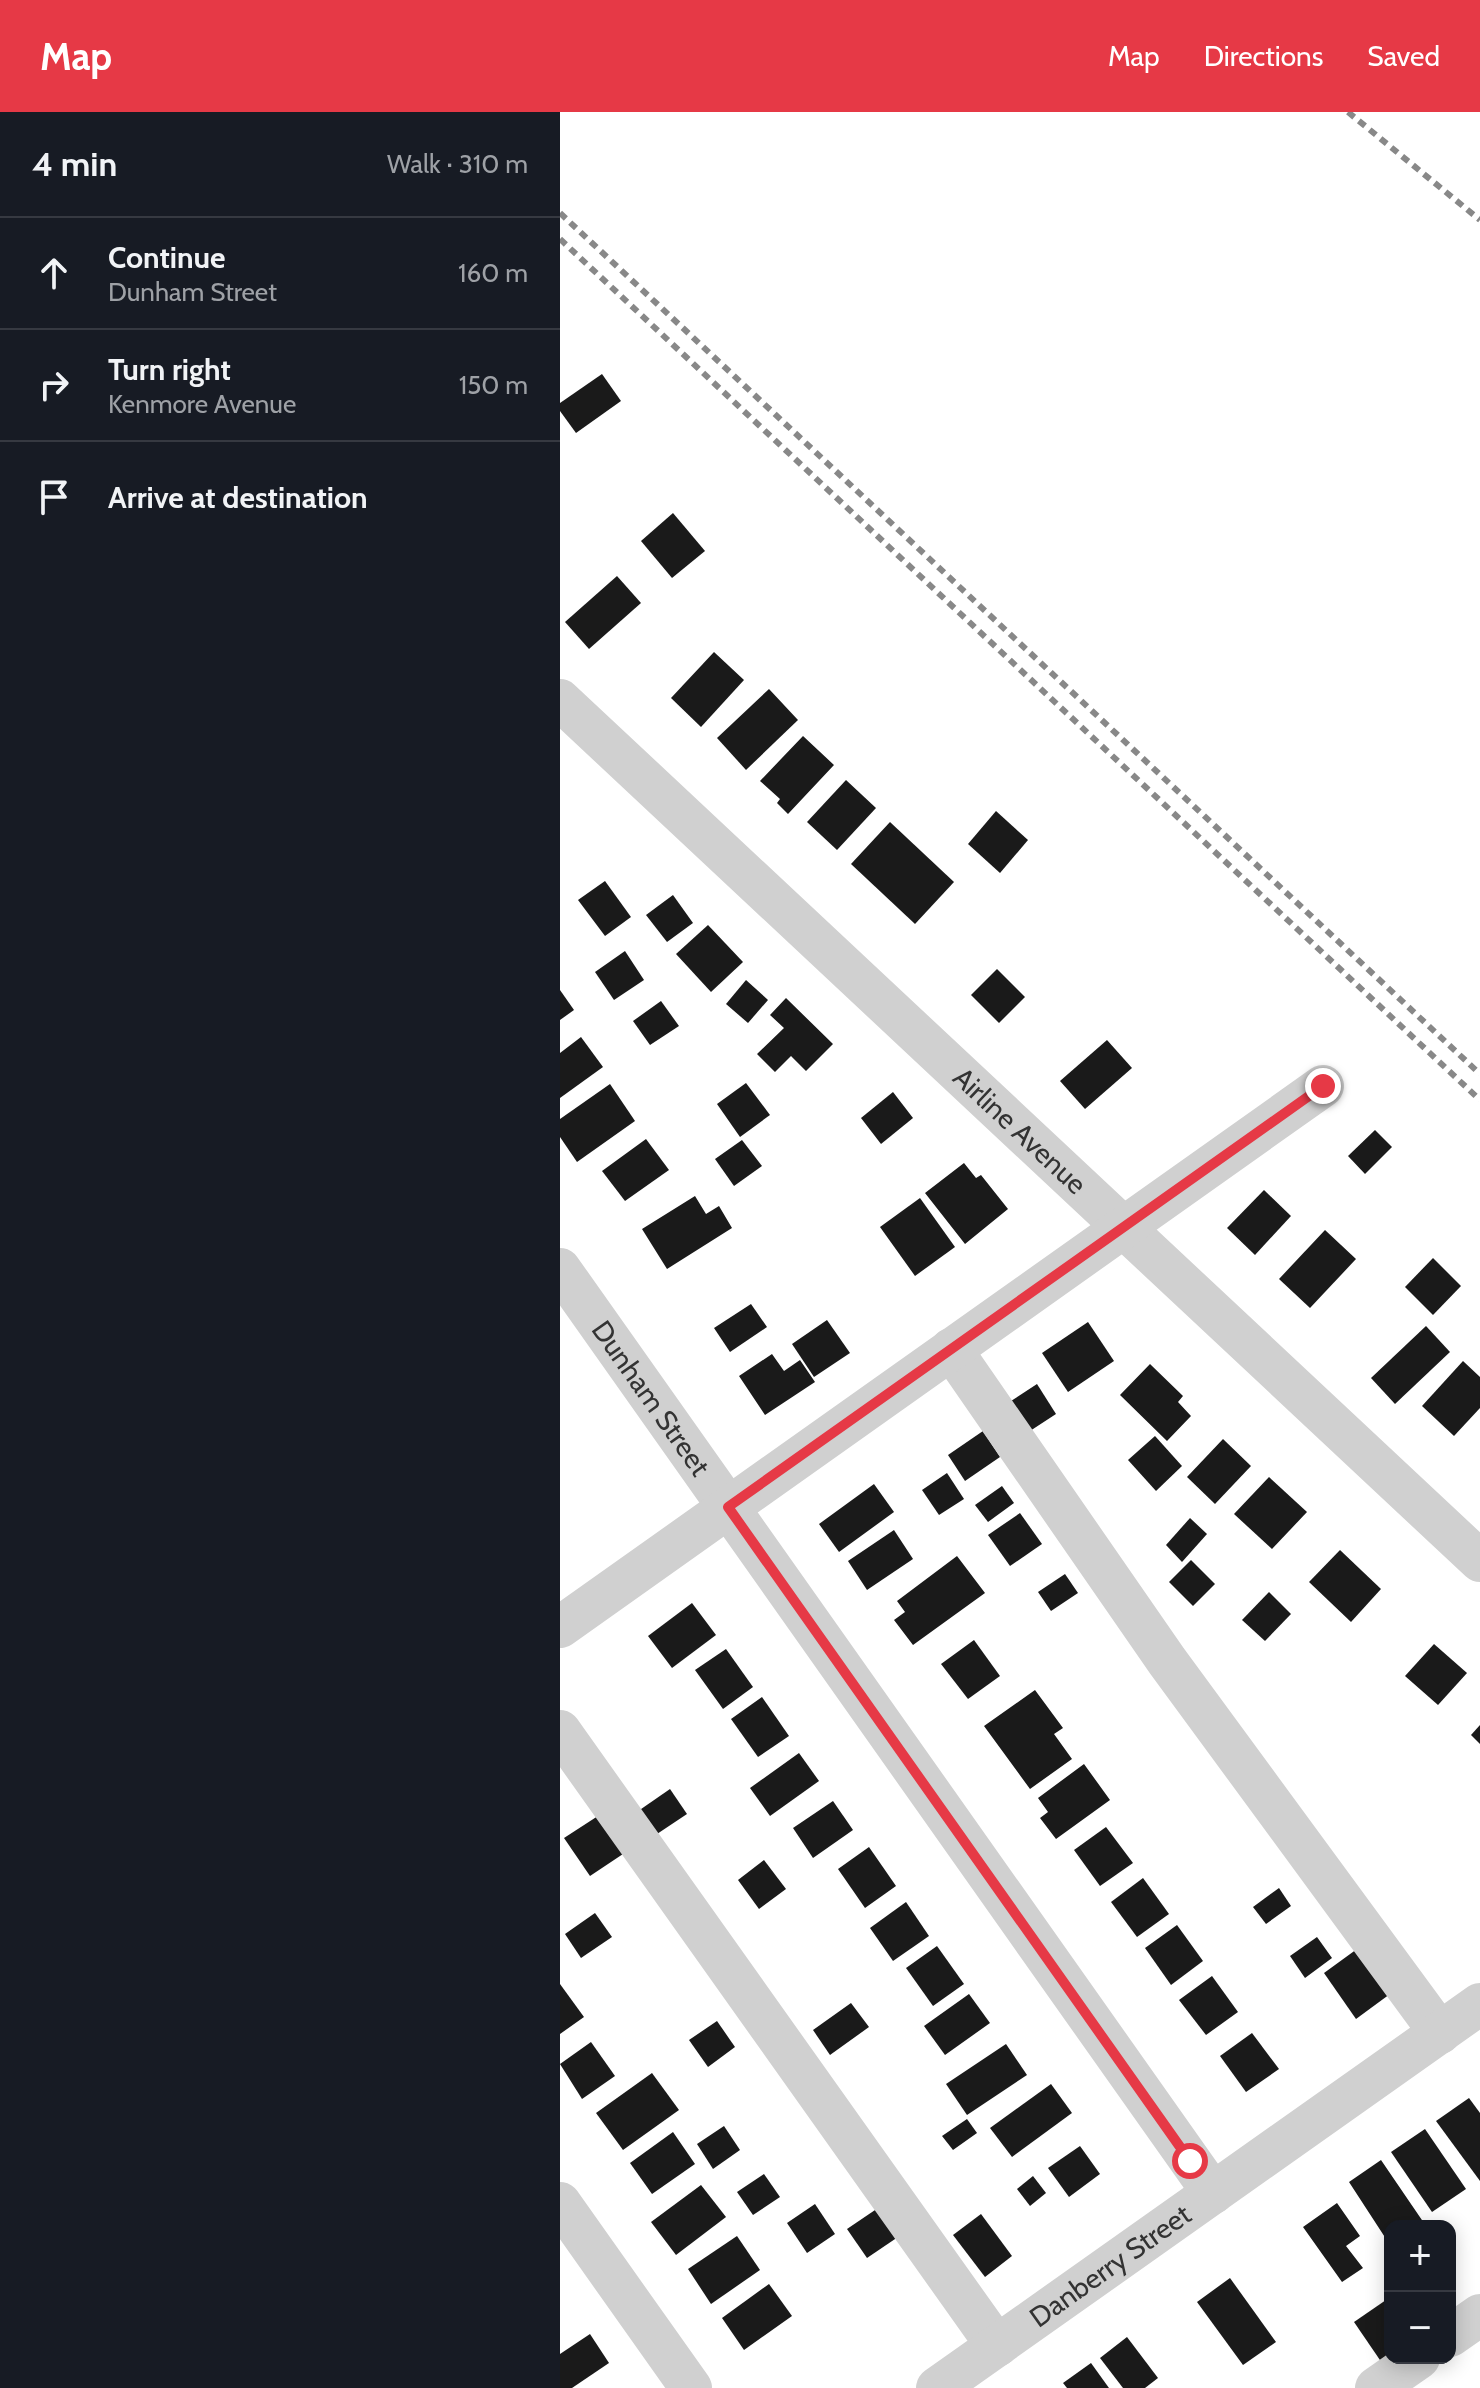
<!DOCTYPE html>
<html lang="en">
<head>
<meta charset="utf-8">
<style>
  :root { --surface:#171b24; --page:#20242c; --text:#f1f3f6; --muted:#9ea1a6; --line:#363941; --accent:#e63946 }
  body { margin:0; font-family:Cabin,sans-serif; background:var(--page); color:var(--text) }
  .controls { position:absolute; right:24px; bottom:24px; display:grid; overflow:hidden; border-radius:16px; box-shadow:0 4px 20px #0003 }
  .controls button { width:72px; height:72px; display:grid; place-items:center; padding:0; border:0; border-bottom:2px solid var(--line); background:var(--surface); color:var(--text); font:40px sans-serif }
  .stop { position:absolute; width:24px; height:24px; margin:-18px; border:6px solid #e63946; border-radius:50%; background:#fff }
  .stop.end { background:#e63946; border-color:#fff; box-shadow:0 2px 8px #0008 }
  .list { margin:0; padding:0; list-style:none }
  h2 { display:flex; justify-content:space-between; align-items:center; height:104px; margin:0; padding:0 32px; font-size:34px }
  h2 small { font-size:26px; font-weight:400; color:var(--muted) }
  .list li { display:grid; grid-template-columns:52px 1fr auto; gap:24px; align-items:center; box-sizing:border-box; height:112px; padding:0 32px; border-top:2px solid var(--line) }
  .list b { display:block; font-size:30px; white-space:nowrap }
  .list p { margin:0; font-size:26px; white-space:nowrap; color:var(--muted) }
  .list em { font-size:26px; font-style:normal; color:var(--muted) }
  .icon { flex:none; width:44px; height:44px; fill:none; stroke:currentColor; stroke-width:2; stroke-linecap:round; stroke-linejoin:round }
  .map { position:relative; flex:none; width:920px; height:2276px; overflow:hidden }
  header { display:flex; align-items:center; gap:48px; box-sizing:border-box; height:112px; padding:0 40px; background:var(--accent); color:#fff }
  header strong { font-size:38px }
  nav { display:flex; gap:44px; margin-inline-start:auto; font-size:28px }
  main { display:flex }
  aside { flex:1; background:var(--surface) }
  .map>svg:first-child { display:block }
  .building { fill:#1a1a1a }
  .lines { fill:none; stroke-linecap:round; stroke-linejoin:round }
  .minor { stroke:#d0d0d0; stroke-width:42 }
  .rail { stroke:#888; stroke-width:6; stroke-dasharray:8 6; stroke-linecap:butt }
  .route { stroke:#e63946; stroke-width:10 }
  .labels { text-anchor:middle; stroke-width:8; stroke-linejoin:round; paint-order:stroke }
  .street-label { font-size:28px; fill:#333; stroke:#fff }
</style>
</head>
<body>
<header>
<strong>Map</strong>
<nav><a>Map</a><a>Directions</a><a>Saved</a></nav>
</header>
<main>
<aside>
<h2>4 min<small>Walk · 310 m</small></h2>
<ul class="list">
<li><svg class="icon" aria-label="ahead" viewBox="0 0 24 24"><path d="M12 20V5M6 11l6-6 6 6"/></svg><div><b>Continue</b><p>Dunham Street</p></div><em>160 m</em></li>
<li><svg class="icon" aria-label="right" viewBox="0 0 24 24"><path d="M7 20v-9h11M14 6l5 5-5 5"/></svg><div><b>Turn right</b><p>Kenmore Avenue</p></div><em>150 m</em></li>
<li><svg class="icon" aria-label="arrive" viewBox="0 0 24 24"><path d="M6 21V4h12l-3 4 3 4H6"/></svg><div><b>Arrive at destination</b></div></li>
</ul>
</aside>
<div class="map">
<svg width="920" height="2276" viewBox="0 0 920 2276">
  <rect width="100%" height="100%" fill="#fff"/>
  <g class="building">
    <polygon points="42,262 61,289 16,321 0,299 0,291"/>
    <polygon points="113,401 145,439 112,466 81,429"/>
    <polygon points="57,464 81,491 29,537 5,510"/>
    <polygon points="154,540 184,568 141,615 111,586"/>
    <polygon points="209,577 238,608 186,658 157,626"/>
    <polygon points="243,624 274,653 228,702 217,691 220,687 200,669"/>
    <polygon points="286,668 316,696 277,738 247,710"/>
    <polygon points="436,699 468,728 440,761 408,732"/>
    <polygon points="330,710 394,770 355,812 291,752"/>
    <polygon points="45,769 71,805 45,824 18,788"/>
    <polygon points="113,783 133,811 107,830 86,803"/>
    <polygon points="148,813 183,850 151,880 116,842"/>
    <polygon points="65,839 84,868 54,888 35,860"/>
    <polygon points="437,857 465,885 439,911 411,883"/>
    <polygon points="186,868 208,888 188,911 166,892"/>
    <polygon points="0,878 14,898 0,908"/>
    <polygon points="226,886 273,932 246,959 231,944 215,960 197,942 224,916 210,903"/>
    <polygon points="101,889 119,914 90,933 73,909"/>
    <polygon points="21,925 43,955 0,986 0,941"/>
    <polygon points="547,928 572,956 525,997 500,969"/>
    <polygon points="186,971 210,1003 180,1025 157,992"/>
    <polygon points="50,972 75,1009 17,1050 0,1025 0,1007"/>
    <polygon points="333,980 353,1006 321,1032 301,1006"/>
    <polygon points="815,1018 832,1035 805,1062 788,1044"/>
    <polygon points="86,1027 109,1058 65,1089 42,1059"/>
    <polygon points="182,1028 202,1054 174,1074 155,1047"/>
    <polygon points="404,1051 416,1066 421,1063 448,1097 405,1132 365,1081"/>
    <polygon points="704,1078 731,1104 695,1143 667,1116"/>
    <polygon points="135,1084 146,1102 159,1094 172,1116 107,1157 82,1117"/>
    <polygon points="360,1086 395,1135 355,1164 320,1115"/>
    <polygon points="765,1118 796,1147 750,1196 719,1167"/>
    <polygon points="873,1146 901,1174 873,1203 845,1175"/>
    <polygon points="191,1192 207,1215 170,1240 154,1216"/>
    <polygon points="267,1208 290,1241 254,1265 232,1232"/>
    <polygon points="528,1210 554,1249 508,1280 482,1241"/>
    <polygon points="866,1214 890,1240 835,1292 811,1266"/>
    <polygon points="212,1242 224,1259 240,1248 255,1270 205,1303 179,1264"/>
    <polygon points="903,1249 920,1265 920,1296 894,1324 862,1294"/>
    <polygon points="590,1252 623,1284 618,1290 631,1304 607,1329 560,1283"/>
    <polygon points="477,1272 496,1302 470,1319 451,1289"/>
    <polygon points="423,1319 440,1345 405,1369 388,1343"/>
    <polygon points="595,1324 622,1354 596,1379 568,1348"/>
    <polygon points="663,1327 691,1354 655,1392 627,1365"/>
    <polygon points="387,1361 404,1387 379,1403 362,1378"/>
    <polygon points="709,1365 747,1400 712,1437 674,1402"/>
    <polygon points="314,1372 334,1400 279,1440 259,1412"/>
    <polygon points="442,1374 454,1391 428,1410 415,1393"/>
    <polygon points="460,1401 482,1432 450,1454 428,1423"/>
    <polygon points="630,1406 647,1422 622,1450 606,1433"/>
    <polygon points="334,1418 353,1447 307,1478 288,1449"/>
    <polygon points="780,1438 821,1477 791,1510 749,1470"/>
    <polygon points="397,1444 425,1481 353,1533 334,1508 345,1500 337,1489"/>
    <polygon points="631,1448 655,1472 633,1494 609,1470"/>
    <polygon points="505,1462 518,1481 491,1499 478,1480"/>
    <polygon points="709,1480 731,1502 705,1529 682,1508"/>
    <polygon points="132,1491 156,1523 112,1556 88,1524"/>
    <polygon points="414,1528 440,1564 408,1587 381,1552"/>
    <polygon points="874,1532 907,1561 878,1593 845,1564"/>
    <polygon points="166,1537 193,1575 163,1597 135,1558"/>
    <polygon points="475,1578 503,1616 494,1622 512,1647 470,1677 424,1614"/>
    <polygon points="202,1585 229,1624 198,1645 171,1607"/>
    <polygon points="920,1613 920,1632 911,1623"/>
    <polygon points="239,1641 259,1669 210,1704 190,1676"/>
    <polygon points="524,1652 550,1688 496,1727 480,1706 488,1700 478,1686"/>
    <polygon points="110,1677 127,1702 88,1728 71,1704"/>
    <polygon points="273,1689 293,1718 253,1746 233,1716"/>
    <polygon points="41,1702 66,1740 30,1764 4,1726"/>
    <polygon points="546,1715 573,1751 540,1774 514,1738"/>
    <polygon points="309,1735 336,1774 305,1796 278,1757"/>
    <polygon points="204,1748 226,1777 199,1797 178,1768"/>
    <polygon points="583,1766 609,1802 577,1825 551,1790"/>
    <polygon points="719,1776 731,1794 706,1812 693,1795"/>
    <polygon points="346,1790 369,1824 333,1849 310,1816"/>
    <polygon points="35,1801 52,1825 21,1846 5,1822"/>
    <polygon points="617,1813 643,1849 611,1873 585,1836"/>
    <polygon points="757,1825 772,1846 745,1866 730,1844"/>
    <polygon points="377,1834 404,1872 373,1894 346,1856"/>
    <polygon points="797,1837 830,1882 796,1907 764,1861"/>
    <polygon points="652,1864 678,1900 646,1923 619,1888"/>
    <polygon points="0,1872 24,1905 0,1922"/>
    <polygon points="409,1882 430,1911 385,1943 364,1914"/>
    <polygon points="291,1891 309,1915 270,1943 253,1918"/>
    <polygon points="157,1909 175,1935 148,1955 129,1928"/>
    <polygon points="692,1921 719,1957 686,1980 660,1944"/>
    <polygon points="31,1930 55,1964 22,1987 0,1952"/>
    <polygon points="446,1932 467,1963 407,2003 386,1972"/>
    <polygon points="92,1961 119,1998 63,2038 36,2001"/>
    <polygon points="491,1972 512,2001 452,2045 430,2016"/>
    <polygon points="909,1986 920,2001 920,2069 876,2009"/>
    <polygon points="407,2007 417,2021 393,2038 382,2024"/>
    <polygon points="164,2014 180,2038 153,2057 137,2032"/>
    <polygon points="865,2017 906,2077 872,2100 831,2040"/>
    <polygon points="113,2020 135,2052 92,2082 70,2051"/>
    <polygon points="520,2034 540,2062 509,2085 488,2056"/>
    <polygon points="821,2048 866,2114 830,2114 830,2133 789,2070"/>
    <polygon points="204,2062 220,2085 193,2103 177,2080"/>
    <polygon points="473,2064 486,2081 470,2094 457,2077"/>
    <polygon points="141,2073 166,2105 116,2143 91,2110"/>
    <polygon points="777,2091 800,2124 786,2134 803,2156 782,2170 743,2115"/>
    <polygon points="255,2092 275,2122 247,2141 227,2111"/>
    <polygon points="318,2096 338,2125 307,2146 287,2117"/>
    <polygon points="421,2102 452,2144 425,2165 393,2123"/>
    <polygon points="177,2124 200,2158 151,2192 128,2157"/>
    <polygon points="670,2166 716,2230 683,2253 637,2190"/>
    <polygon points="209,2172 232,2204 184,2238 162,2206"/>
    <polygon points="826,2188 830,2194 830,2246 822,2251 794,2210"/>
    <polygon points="30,2222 49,2251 12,2276 0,2276 0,2242"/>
    <polygon points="567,2225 598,2266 585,2276 563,2276 540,2246"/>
    <polygon points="531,2251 549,2276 507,2276 503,2271"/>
  </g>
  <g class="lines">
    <g class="minor">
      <path id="s1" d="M0,588L920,1449"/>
      <path id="s2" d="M0,1157L653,2081"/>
      <polyline points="391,1237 607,1549 880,1921"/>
      <polyline points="0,1515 763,974"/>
      <polyline points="0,1619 437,2234"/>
      <polyline points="0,2091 131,2276"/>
      <polyline points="890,2224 920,2203"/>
      <path id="s3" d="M377,2276L920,1892"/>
      <polyline points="816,2276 859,2246"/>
    </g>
    <g class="rail">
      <polyline points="788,0 920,108"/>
      <polyline points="0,101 920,962"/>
      <polyline points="0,127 920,988"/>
    </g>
  </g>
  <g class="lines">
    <polyline class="route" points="630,2049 168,1395 763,974"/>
  </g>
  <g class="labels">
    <g class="street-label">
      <text dy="10" stroke="none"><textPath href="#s1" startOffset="630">Airline Avenue</textPath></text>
      <text dy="10" stroke="none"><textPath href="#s2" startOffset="158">Dunham Street</textPath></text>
      <text dy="10" stroke="none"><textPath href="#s3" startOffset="212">Danberry Street</textPath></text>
    </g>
  </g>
</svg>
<div class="controls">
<button>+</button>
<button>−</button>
</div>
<div class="stop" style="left:630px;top:2049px"></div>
<div class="stop end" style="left:763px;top:974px"></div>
</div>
</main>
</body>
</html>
